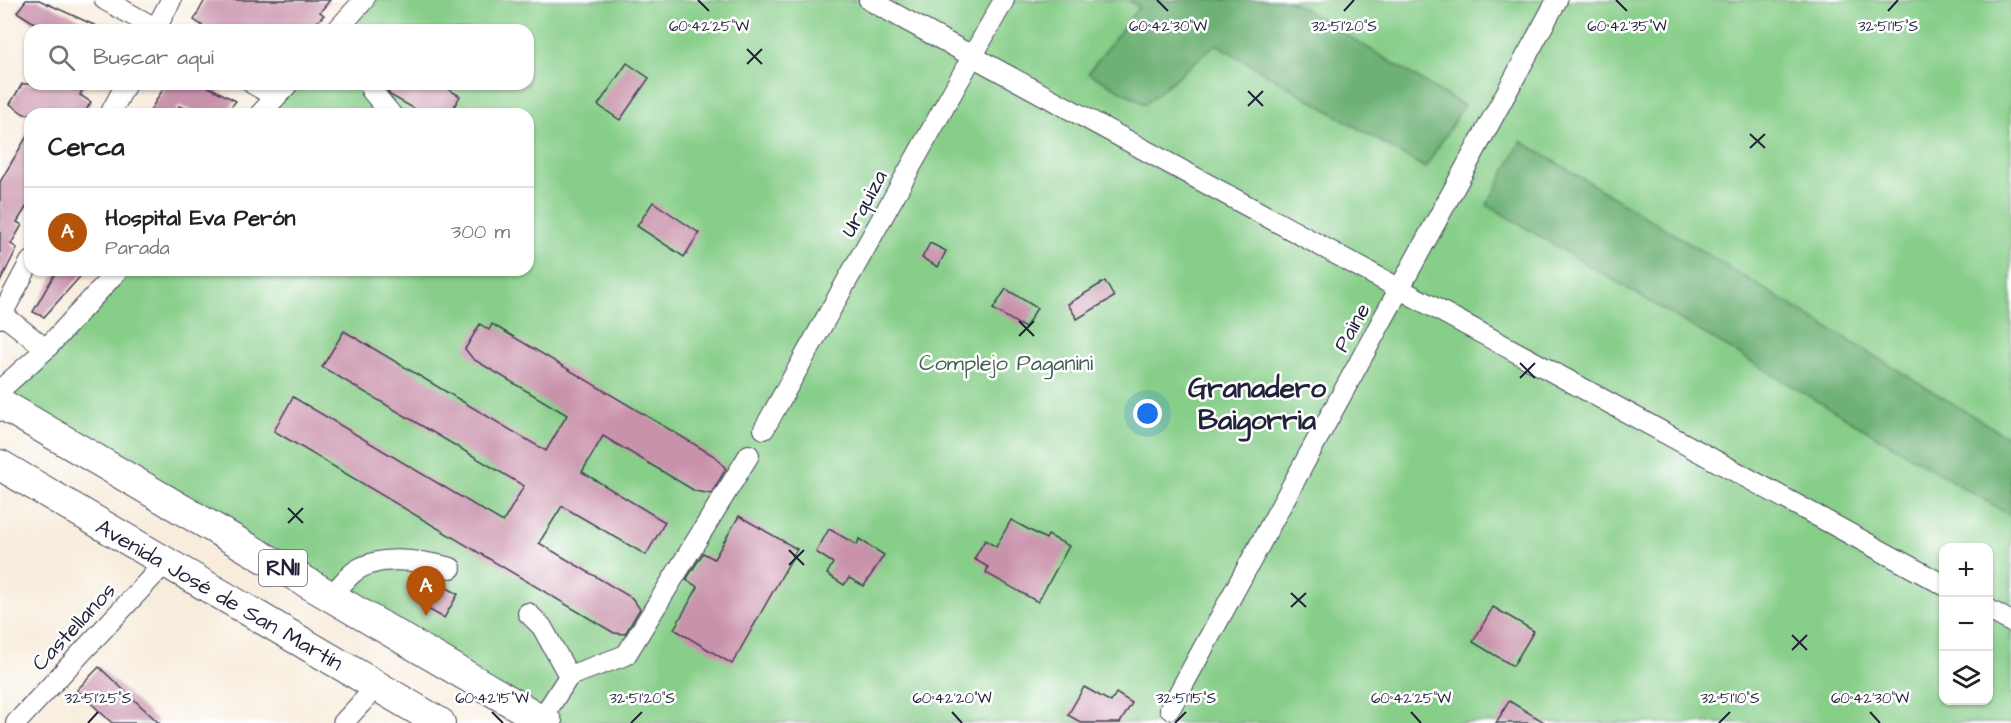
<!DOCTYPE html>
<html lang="es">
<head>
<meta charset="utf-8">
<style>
  :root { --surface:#fff; --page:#f2f2f2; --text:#222; --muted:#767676; --line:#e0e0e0; --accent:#b45309 }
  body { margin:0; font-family:"Architects Daughter",sans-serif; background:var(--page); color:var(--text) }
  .controls { position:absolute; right:18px; bottom:18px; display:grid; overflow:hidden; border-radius:12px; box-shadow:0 2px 4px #0004 }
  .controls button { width:54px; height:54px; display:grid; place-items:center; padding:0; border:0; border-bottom:2px solid var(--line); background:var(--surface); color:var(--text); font:30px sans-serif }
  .you { position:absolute; left:1148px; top:414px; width:21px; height:21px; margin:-15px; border:4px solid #fff; border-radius:50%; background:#1a73e8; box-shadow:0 0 0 9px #1a73e833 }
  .badge { display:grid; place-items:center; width:39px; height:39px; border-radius:50%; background:var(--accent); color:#fff; font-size:20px; font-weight:700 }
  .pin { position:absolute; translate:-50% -50px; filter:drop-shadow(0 2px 3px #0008) }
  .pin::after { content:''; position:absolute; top:32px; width:21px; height:18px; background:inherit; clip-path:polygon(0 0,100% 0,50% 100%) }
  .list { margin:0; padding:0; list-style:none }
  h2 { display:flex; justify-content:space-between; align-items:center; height:78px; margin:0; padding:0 24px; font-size:26px }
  h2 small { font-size:20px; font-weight:400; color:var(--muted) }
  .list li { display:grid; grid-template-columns:39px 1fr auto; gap:18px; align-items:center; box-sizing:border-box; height:90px; padding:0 24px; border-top:2px solid var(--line) }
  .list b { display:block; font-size:22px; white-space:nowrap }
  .list p { margin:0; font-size:20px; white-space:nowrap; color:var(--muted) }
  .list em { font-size:20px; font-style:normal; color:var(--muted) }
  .icon { flex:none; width:33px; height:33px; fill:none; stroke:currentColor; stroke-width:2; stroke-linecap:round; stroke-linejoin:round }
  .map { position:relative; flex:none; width:2011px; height:723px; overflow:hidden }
  .search { position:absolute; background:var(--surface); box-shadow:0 2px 4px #0004; left:24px; top:24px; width:510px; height:66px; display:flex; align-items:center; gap:15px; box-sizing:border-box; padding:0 21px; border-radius:18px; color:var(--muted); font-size:22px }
  .panel { position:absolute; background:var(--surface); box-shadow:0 2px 4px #0004; left:24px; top:108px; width:510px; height:168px; border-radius:18px }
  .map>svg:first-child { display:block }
  .green { fill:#87ce89; stroke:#547862; stroke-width:1.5; fill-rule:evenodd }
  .forest { fill:#6db175; stroke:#486a58; stroke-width:1.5 }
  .building { fill:#c992ab }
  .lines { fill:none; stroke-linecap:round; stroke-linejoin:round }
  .minor-casing { stroke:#424053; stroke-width:22 }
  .primary-casing { stroke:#424053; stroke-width:32 }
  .minor { stroke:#fff; stroke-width:20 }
  .primary { stroke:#fff; stroke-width:30 }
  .ticks { fill:none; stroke:#22223b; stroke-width:2 }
  .labels { text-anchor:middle; stroke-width:5; stroke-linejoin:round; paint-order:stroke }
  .shield { fill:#fff; stroke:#646476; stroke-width:1.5 }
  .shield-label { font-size:21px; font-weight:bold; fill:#22223b }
  .street-label { font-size:22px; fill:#22223b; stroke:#fff }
  .park-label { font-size:22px; fill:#455e56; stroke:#fff }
  .district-label { font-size:28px; font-weight:bold; fill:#22223b; stroke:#fff }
  .ticks-label { font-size:15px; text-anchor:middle; fill:#22223b; stroke:#fff; stroke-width:5; stroke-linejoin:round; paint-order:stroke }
</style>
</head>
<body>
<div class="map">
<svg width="2011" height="723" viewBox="0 0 2011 723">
  <rect width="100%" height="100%" fill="#fff"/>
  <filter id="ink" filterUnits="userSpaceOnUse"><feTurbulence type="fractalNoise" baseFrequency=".0167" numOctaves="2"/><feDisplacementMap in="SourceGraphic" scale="12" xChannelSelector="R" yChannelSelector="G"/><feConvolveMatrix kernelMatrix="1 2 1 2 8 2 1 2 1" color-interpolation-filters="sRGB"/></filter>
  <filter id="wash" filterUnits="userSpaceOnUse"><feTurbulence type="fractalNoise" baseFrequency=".008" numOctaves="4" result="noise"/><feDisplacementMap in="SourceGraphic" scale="24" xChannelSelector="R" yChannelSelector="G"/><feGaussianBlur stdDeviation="1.35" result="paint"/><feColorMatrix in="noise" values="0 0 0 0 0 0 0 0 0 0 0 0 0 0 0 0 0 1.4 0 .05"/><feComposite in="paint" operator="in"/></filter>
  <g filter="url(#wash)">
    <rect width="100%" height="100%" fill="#f8eddd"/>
    <path class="green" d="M364,0H2011V723H547L0,403L118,270H528V114H260L288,84H528V30H337ZM1944,548H1988V700H1944Z"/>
    <g class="forest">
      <polygon points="1128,0 1289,0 1464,106 1425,168 1216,44 1145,104 1088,73 1139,7"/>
      <polygon points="1521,141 2011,439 2011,516 1487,205"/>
    </g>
    <g id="blocks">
      <g class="building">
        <polygon points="26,0 39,0 105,30 45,30 17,12"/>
        <polygon points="205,0 330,0 320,12 324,15 309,30 209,30 194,20"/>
        <polygon points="627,63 649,78 620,120 598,105"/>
        <polygon points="22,84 85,84 80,95 91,102 84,114 24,114 10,104"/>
        <polygon points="166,84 203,84 236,101 225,114 199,114 179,106 175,114 148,114"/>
        <polygon points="383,84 439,84 460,96 450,114 415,114 417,110 390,95"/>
        <polygon points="30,131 30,201 17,222 22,225 11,244 17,248 0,282 0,182"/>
        <polygon points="653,202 699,233 684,257 637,226"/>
        <polygon points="930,243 946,251 938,267 922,258"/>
        <polygon points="57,270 86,270 44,317 33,312"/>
        <polygon points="1105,281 1114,297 1077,319 1068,304"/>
        <polygon points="1006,289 1037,308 1025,328 993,309"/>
        <polygon points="480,324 489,330 492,324 716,457 726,469 711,494 695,491 603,436 582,472 665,522 646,555 562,506 539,543 632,598 640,609 625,634 614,633 274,431 293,397 503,522 524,486 322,367 344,331 546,451 567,415 473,359 465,349"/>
        <polygon points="739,516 797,549 732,664 674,629 698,587 686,580 703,553 714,559"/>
        <polygon points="1011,520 1046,539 1048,535 1069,546 1038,602 986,573 988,567 974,559 985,540 996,547"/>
        <polygon points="829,529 857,545 859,539 884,555 864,586 849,578 844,585 827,574 833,563 816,552"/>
        <polygon points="430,578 458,594 444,618 417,603"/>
        <polygon points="1493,607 1534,631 1513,666 1473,642"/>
        <polygon points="99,667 159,723 112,723 77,690"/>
        <polygon points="1084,687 1111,702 1116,693 1132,703 1120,723 1082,723 1068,715"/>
        <polygon points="1509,701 1546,723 1496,723"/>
      </g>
    </g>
  </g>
  <g filter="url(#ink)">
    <use href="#blocks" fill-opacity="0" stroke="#424053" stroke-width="1.5"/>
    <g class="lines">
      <g class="minor-casing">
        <g id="minor">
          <polyline points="105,0 159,30"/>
          <polyline points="869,0 1944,585"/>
          <polyline points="155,30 171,0"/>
          <polyline points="337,30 364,0"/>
          <polyline points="253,84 276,97"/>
          <polyline points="371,84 371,90 391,114"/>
          <polyline points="110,114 126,84"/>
          <polyline points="260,114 288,84"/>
          <polyline points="2,314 46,349"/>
          <polyline points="0,318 30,262"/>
          <polyline points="0,390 46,349 118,270"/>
          <polyline points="764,429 1004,0"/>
          <path d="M331,596C338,589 345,579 354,572C379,553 423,561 451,568"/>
          <polyline points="1988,609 2011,622"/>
          <polyline points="528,613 542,627 569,676 541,720"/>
          <polyline points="569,676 626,655 749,455"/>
          <polyline points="1170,709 1557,0"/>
          <polyline points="16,723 166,562"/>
          <polyline points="343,723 377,686"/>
        </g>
      </g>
      <g class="primary-casing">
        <g id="primary">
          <polyline points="0,403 547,723"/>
          <polyline points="0,465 440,723"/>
        </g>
      </g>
      <use href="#minor" class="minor"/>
      <use href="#primary" class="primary"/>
    </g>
  </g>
  <path class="ticks" d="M698,0L709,11M1157,0L1168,11M1616,0L1627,11M1344,11L1354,0M1888,11L1898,0M747,49L762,64M747,64L762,49M1248,91L1263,106M1248,106L1263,91M1750,134L1765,148M1750,148L1765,134M1019,321L1034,336M1019,336L1034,321M1520,363L1535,378M1520,378L1535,363M288,508L303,523M288,523L303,508M789,550L804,565M789,565L804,550M1291,593L1306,607M1291,607L1306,593M1792,635L1807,650M1792,650L1807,635M492,712L503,723M952,712L962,723M1411,712L1421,723M1870,712L1880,723M88,723L98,712M631,723L642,712M1175,723L1186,712M1719,723L1730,712"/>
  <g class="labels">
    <rect class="shield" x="259" y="550" width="48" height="36" rx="4.5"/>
    <g class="shield-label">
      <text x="283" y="575">RN11</text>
    </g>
    <g class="street-label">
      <text transform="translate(863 203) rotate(-61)" y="8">Urquiza</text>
      <text transform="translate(1351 327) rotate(-61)" y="8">Paine</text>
      <text transform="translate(220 594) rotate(30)" y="8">Avenida José de San Martín</text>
      <text transform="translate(73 626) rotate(-47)" y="8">Castellanos</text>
    </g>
    <g class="park-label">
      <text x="1006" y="370">Complejo Paganini</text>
    </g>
    <g class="district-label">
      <text x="1257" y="397">Granadero<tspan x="1257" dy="32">Baigorria</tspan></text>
    </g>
  </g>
  <g class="ticks-label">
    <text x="709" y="31">60°42'25"W</text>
    <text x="1168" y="31">60°42'30"W</text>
    <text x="1344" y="31">32°51'20"S</text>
    <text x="1627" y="31">60°42'35"W</text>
    <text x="1888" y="31">32°51'15"S</text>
    <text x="98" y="703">32°51'25"S</text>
    <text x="492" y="703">60°42'15"W</text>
    <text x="642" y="703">32°51'20"S</text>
    <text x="952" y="703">60°42'20"W</text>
    <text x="1186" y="703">32°51'15"S</text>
    <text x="1411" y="703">60°42'25"W</text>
    <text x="1730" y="703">32°51'10"S</text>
    <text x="1870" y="703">60°42'30"W</text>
  </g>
</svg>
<div class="controls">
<button>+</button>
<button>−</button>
<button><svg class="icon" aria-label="layers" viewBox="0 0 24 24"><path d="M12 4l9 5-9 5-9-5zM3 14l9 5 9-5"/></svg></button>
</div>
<div class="you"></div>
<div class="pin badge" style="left:426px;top:616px">A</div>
<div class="search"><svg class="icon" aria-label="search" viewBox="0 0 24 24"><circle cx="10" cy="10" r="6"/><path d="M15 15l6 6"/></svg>Buscar aquí</div>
<section class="panel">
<h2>Cerca<small></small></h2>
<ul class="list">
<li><span class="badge">A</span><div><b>Hospital Eva Perón</b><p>Parada</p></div><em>300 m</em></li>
</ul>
</section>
</div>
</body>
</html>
